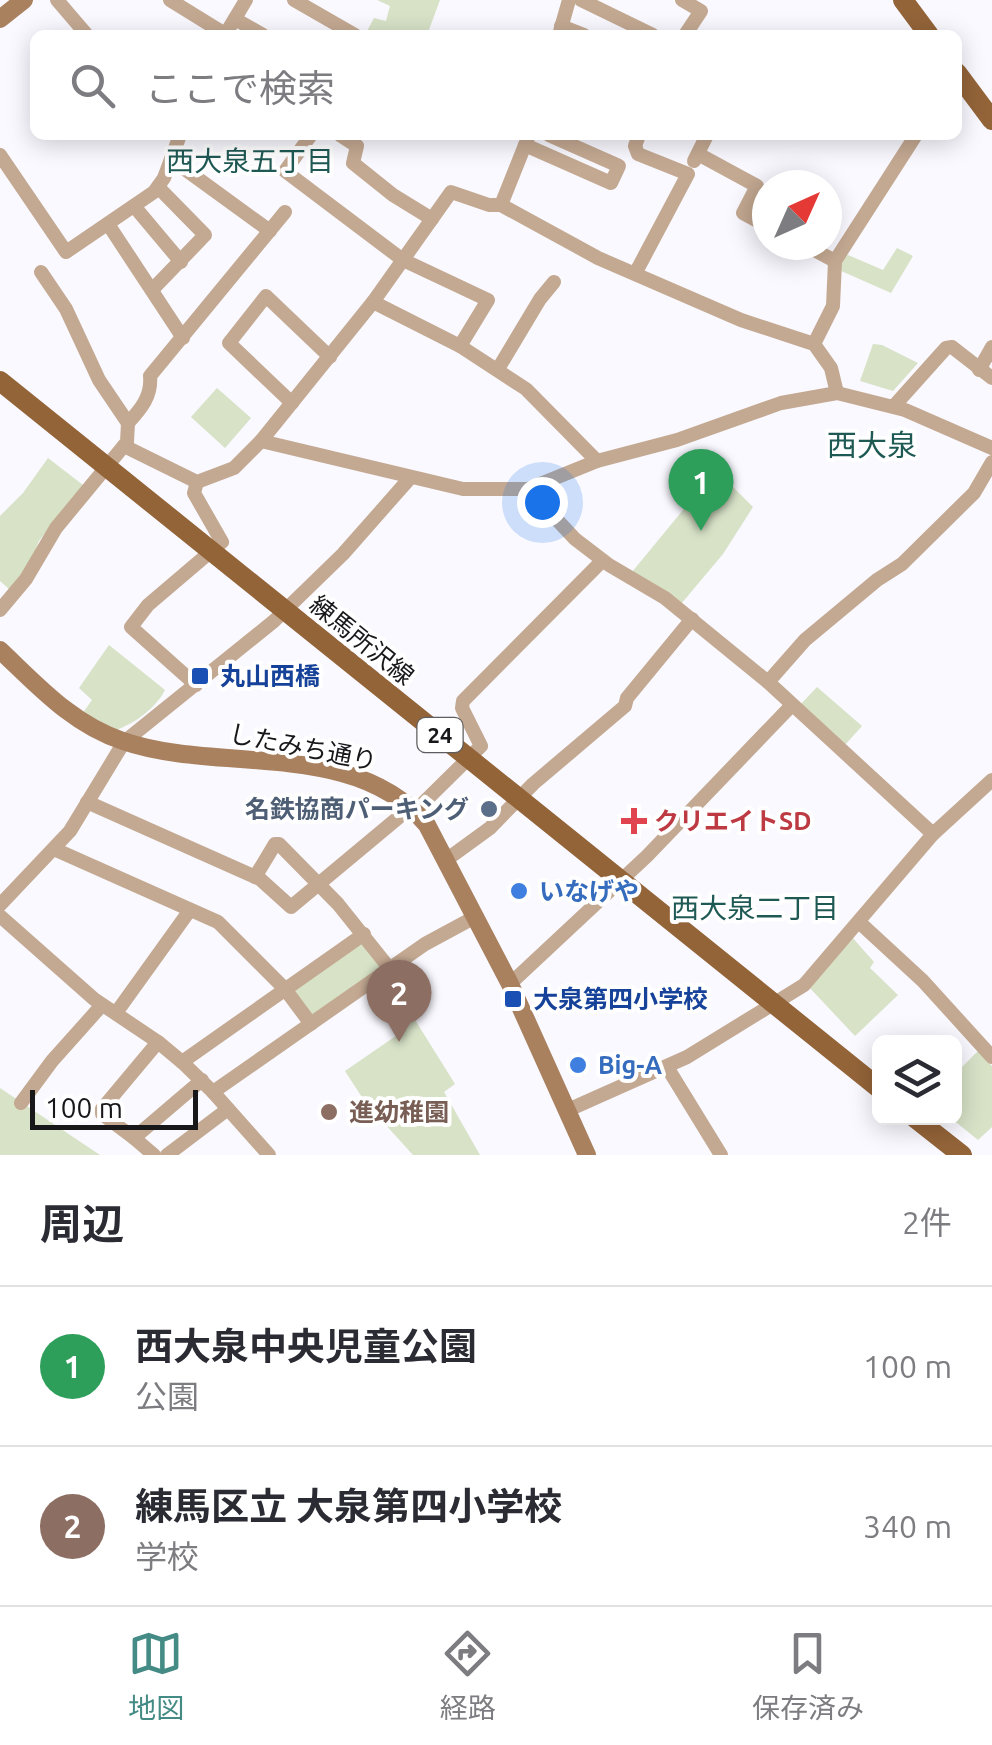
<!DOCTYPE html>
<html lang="ja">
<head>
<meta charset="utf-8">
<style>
  :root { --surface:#fff; --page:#f2f2f3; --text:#2b2b33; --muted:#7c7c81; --line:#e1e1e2; --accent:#458b85 }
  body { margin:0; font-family:Ubuntu,"Noto Sans JP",sans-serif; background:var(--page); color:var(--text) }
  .controls { position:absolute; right:30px; bottom:30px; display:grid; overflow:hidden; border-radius:15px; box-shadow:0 5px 25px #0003 }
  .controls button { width:90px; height:90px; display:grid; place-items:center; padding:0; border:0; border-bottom:2px solid var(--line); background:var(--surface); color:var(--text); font:50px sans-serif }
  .compass { position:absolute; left:752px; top:170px; width:90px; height:90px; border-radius:50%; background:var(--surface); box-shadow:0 5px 25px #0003; rotate:45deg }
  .scale { position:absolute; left:30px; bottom:25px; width:168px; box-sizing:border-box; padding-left:10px; border:5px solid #18171a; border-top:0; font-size:28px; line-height:35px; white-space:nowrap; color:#18171a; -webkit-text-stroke:8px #fff; paint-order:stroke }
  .you { position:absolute; left:542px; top:502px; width:35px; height:35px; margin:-25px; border:8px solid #fff; border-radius:50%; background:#1a73e8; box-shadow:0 0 0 15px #1a73e833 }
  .badge { display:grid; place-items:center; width:65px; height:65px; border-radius:50%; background:var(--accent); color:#fff; font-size:32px; font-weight:700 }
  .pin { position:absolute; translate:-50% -82px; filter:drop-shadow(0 2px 5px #0008) }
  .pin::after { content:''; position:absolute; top:52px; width:35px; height:30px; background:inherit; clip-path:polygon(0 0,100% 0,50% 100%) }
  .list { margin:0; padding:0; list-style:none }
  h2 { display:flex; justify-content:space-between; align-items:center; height:130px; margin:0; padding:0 40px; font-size:42px }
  h2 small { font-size:32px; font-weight:400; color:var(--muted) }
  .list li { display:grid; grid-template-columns:65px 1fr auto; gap:30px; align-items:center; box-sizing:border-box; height:160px; padding:0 40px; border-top:2px solid var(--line) }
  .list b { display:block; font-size:38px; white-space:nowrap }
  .list p { margin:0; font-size:32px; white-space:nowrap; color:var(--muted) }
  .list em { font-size:32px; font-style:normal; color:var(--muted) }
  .icon { flex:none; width:55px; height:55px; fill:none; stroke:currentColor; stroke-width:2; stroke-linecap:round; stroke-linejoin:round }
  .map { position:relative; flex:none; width:992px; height:1155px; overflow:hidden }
  .search { position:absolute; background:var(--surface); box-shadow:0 5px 25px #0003; left:30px; right:30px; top:30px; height:110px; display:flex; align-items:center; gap:25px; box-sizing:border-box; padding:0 35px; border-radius:15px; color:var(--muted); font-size:38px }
  .sheet { height:450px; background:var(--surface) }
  nav { display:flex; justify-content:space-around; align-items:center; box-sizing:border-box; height:140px; border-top:2px solid var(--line); background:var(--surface); font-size:28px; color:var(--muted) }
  nav a { display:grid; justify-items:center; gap:5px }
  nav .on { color:var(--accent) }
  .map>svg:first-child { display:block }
  .green { fill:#d7e2c7 }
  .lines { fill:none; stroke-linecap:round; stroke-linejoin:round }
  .street { stroke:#c4a992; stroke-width:14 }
  .secondary { stroke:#a9815f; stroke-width:18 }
  .primary { stroke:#946439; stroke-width:20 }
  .transit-dot { fill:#1a4fb4; stroke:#fff; stroke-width:4 }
  .service-dot { fill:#5c6f8a; stroke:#fff; stroke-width:4 }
  .health-dot { fill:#e0444e; stroke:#fff; stroke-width:4 }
  .shop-dot { fill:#3f7fe0; stroke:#fff; stroke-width:4 }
  .education-dot { fill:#8d6e63; stroke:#fff; stroke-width:4 }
  .labels { text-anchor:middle; stroke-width:8; stroke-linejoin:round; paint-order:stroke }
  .shield { fill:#fff; stroke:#5d5d5f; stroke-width:2.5 }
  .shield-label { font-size:22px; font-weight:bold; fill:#18171a }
  .street-label { font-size:25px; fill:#18171a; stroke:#fff }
  .transit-label { font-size:25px; font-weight:bold; fill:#164399; stroke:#fff; text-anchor:start }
  .service-label { font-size:25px; font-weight:bold; fill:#4e5e75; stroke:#fff; text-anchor:end }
  .health-label { font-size:25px; font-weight:bold; fill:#be3a42; stroke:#fff; text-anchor:start }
  .shop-label { font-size:25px; font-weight:bold; fill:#366cbe; stroke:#fff; text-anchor:start }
  .education-label { font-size:25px; font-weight:bold; fill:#785e54; stroke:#fff; text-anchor:start }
  .neighbourhood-label { font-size:28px; fill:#1f5954; stroke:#fff }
  .quarter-label { font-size:30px; fill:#1f5954; stroke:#fff }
</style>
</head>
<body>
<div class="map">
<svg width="992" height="1155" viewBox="0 0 992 1155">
  <rect width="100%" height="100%" fill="#f9f9ff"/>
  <g class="green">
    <polygon points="377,0 440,0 427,35 365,35 374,18 386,21 390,6"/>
    <polygon points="897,248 913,256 891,293 839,270 843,256 848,255 883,270"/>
    <polygon points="873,344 882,345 918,363 893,391 860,381"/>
    <polygon points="217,388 251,418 225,448 191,417"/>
    <polygon points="48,458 83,485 39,541 30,563 10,590 0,581 0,516 23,493"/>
    <polygon points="716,470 753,507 723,554 681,604 632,572"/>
    <path d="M109,645L165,690C156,708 134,724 116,730L82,714L92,700L79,688Z"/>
    <polygon points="817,687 862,726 844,746 800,705"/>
    <polygon points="851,936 874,962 870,968 898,995 855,1036 808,986"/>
    <polygon points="360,943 366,944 381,964 379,972 315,1015 310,1014 293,993 294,987"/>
    <polygon points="407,1007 455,1084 444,1092 480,1155 413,1155 365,1102 345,1071 403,1031 394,1015"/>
    <polygon points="978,1051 992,1066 992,1127 978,1140 952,1119 955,1074"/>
    <polygon points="0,1088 100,1155 0,1155"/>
  </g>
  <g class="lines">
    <g class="street">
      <polyline points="57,0 87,35"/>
      <polyline points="170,0 225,34"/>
      <polyline points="294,0 355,35"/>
      <polyline points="581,0 653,35"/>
      <polyline points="682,0 701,11 685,35"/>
      <polyline points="235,19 263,35"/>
      <polyline points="561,26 584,35"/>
      <polyline points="225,35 246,0"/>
      <polyline points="559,35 569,0"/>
      <polyline points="311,135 285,171 403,260 488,300 460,346"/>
      <polyline points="340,135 357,146 353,163 393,195 432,219"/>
      <polyline points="525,145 611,183 619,166 549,135"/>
      <polyline points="698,154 757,186 743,213 767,226"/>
      <polyline points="0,155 66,252 154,192 164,178 180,135"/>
      <polyline points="171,159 270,231"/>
      <polyline points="694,161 707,135"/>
      <polyline points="501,205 529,135"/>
      <polyline points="134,206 181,262"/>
      <polyline points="108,224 183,338"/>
      <polyline points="805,245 835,261"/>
      <polyline points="636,272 688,174 638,154 635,146 639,135"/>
      <polyline points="152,290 205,235 158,187"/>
      <polyline points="373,302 460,346 526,389 597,461"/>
      <polyline points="814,344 833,306 835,261 916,135"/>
      <polyline points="498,369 540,299 554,282"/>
      <polyline points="979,370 992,347"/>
      <polyline points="292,403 229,343 266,296 330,357"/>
      <polyline points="894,406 946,348 952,347 992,378"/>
      <path d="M128,423C141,409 152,396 150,376L285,212"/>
      <polyline points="261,441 463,489 528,489 597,461 677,440 781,403 837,393 905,410 992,448"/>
      <polyline points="124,446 197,482 234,468 261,441 373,302 451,192 489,205 501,205 598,258 741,320 814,344 831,368 837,393"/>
      <polyline points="528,489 575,539 609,565 665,598 768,682 933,834"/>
      <polyline points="0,610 26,579 56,528 127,442 128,423 99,380 66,309 41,272"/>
      <polyline points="768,682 805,640 877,580 902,564 974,493 992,462"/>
      <polyline points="196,685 131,627 148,605 222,542 194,493 197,482"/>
      <polyline points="87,802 260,879 291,907 411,807"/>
      <polyline points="415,811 481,746 462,708 463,701 602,561"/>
      <polyline points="54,849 218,922 285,989 311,1024"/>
      <polyline points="446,860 490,828 533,784 625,706 627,698 692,619"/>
      <polyline points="255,877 275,844 279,844 338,904 390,969"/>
      <polyline points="0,905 70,831 124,742 274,621 343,554 410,478"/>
      <polyline points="0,916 94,999 158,1042 182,1062 213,1092 269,1155"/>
      <polyline points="859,922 923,981 992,1057"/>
      <polyline points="510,984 647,856 792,705"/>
      <polyline points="116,1013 190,910"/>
      <polyline points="158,1042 102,1109 102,1114 134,1138 202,1080"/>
      <polyline points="182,1062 364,934"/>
      <polyline points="667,1067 721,1155"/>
      <polyline points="213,1092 425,944 475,917"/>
      <polyline points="21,1103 52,1061 102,1005"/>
      <polyline points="568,1110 687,1057 804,985 933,834 992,780"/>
      <polyline points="134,1138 154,1155"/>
      <polyline points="167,1155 228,1109"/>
    </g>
    <g class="secondary">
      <polyline points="0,19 24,0"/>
      <path d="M0,650C37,685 73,725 123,741C218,774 356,738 427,825L510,984L587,1155"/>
    </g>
    <g class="primary">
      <polyline points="903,0 929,35"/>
      <polyline points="957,73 992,120"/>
      <polyline points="0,381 880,1089"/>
      <polyline points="915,1118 962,1155"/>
    </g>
  </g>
  <g class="transit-dot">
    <rect x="190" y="666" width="20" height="20" rx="5"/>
    <rect x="503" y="989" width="20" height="20" rx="5"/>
  </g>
  <circle class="service-dot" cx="489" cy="809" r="10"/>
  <path class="health-dot" d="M629 806h10v10h10v10h-10v10h-10v-10h-10v-10h10z"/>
  <g class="shop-dot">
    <circle cx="519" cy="891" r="10"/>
    <circle cx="578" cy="1065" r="10"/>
  </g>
  <circle class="education-dot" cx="329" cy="1112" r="10"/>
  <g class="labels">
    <rect class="shield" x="417.5" y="718" width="45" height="34" rx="8"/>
    <g class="shield-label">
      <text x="440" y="743">24</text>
    </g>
    <g class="street-label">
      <text transform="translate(362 640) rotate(39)" y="9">練馬所沢線</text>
      <text transform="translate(303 747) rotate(11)" y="9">したみち通り</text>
    </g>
    <g class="transit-label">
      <text x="220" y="685">丸山西橋</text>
      <text x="533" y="1008">大泉第四小学校</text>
    </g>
    <g class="service-label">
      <text x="469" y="818">名鉄協商パーキング</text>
    </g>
    <g class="health-label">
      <text x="654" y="830">クリエイトSD</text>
    </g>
    <g class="shop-label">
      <text x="539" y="900">いなげや</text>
      <text x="598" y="1074">Big-A</text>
    </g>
    <g class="education-label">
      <text x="349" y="1121">進幼稚園</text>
    </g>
    <g class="neighbourhood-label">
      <text x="250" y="171">西大泉五丁目</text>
      <text x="755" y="918">西大泉二丁目</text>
    </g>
    <g class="quarter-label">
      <text x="872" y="456">西大泉</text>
    </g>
  </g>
</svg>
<div class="controls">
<button><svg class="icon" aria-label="layers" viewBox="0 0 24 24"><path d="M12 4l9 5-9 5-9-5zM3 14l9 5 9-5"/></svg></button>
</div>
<svg class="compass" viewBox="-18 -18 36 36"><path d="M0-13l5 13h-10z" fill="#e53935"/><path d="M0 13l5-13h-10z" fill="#7c7c81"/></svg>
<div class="scale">100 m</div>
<div class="you"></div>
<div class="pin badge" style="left:701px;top:531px;background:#2e9e5b">1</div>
<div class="pin badge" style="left:399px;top:1042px;background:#8d6e63">2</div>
<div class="search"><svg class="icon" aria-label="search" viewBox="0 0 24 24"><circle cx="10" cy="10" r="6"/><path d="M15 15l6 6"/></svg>ここで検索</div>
</div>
<section class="sheet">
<h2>周辺<small>2件</small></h2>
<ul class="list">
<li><span class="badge" style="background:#2e9e5b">1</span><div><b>西大泉中央児童公園</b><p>公園</p></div><em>100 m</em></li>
<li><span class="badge" style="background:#8d6e63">2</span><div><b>練馬区立 大泉第四小学校</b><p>学校</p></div><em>340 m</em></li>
</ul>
</section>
<nav>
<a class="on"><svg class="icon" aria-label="map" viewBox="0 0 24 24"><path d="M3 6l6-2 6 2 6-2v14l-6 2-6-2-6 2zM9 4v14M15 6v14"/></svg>地図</a>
<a><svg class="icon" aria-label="directions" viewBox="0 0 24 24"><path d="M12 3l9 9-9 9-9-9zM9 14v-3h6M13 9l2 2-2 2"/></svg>経路</a>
<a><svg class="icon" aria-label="saved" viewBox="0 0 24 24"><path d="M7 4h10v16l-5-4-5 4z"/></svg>保存済み</a>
</nav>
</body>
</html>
